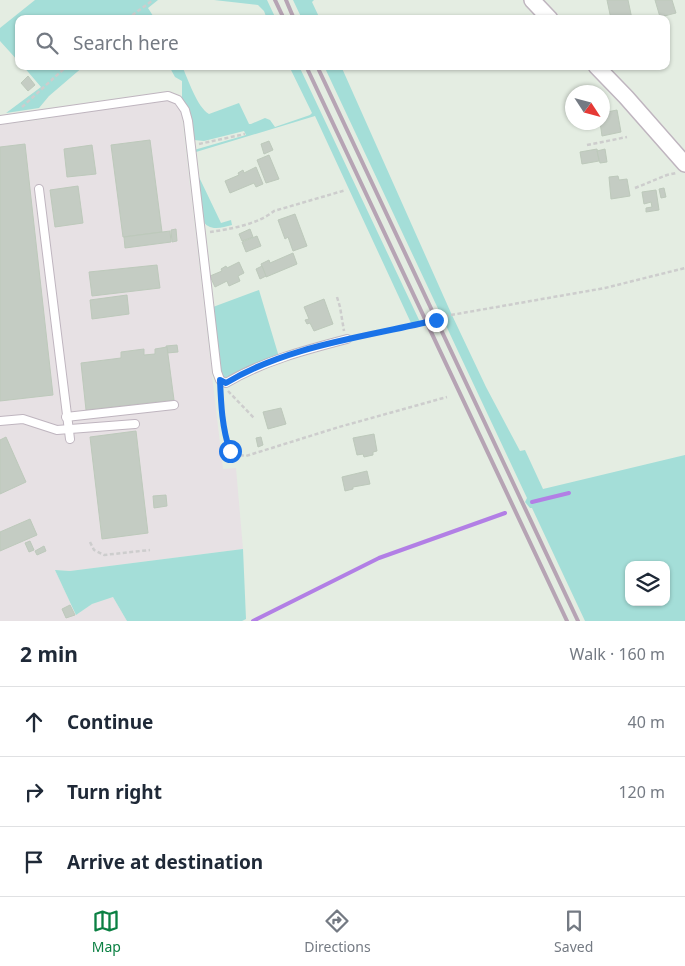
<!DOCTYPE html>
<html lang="en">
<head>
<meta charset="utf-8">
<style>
  :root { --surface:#fff; --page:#f2f2f3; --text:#1f2937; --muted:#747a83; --line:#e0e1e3; --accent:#0b8043 }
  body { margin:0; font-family:"Noto Sans",sans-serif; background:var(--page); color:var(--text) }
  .controls { position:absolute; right:15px; bottom:15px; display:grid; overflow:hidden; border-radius:10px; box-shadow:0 1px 4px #0004 }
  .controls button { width:45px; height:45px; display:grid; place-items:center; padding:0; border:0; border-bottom:1px solid var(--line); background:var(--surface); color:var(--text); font:25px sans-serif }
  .compass { position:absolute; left:565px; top:85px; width:45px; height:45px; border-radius:50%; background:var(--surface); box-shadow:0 1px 4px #0004; rotate:126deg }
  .stop { position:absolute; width:15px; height:15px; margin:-11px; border:4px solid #1a73e8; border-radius:50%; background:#fff }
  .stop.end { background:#1a73e8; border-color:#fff; box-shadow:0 1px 5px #0008 }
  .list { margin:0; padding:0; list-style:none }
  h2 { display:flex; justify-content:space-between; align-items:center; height:65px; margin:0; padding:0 20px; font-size:21px }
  h2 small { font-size:16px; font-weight:400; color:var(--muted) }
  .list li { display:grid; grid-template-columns:32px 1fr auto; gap:15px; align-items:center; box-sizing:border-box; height:70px; padding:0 20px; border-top:1px solid var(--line) }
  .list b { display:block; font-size:19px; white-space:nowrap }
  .list em { font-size:16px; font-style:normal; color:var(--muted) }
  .icon { flex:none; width:28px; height:28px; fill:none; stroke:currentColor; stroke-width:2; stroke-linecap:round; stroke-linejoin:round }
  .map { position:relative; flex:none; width:685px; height:621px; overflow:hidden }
  .search { position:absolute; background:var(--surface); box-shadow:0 1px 4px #0004; left:15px; right:15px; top:15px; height:55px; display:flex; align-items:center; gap:12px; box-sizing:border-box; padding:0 18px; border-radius:10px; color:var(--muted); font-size:19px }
  .sheet { height:275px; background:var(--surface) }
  nav { display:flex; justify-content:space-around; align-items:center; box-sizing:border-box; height:70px; border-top:1px solid var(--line); background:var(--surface); font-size:14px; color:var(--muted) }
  nav a { display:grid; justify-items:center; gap:2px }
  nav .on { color:var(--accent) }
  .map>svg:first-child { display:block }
  .industrial { fill:#e7e1e4 }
  .green { fill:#a4ded8; fill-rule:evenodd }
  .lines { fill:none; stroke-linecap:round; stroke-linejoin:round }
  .stream { stroke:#b27fe5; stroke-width:4 }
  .building { fill:#c4ccc3; stroke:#bdc9bb }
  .service-casing { stroke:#bfb5bf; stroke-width:10 }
  .minor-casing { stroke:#bfb5bf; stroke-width:18 }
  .path { stroke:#cdcdcd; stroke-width:2.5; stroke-dasharray:4 2.5; stroke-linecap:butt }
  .service { stroke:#fff; stroke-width:8 }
  .minor { stroke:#fff; stroke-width:15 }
  .rail { stroke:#b6a4b4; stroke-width:4 }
  .route { stroke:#1a73e8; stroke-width:6 }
</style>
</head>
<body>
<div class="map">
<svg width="685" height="621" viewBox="0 0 685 621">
  <rect width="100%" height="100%" fill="#e4ede2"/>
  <polygon class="industrial" points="169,98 175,101 181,109 223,469 236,468 243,549 70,571 55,570 76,615 92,604 113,597 127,621 0,621 0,125 53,118 54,114"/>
  <g class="green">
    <polygon points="35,0 158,0 148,8 155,19 19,19 19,62 0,41 0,28"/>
    <polygon points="214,0 267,0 276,19 267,19 264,11 258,5"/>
    <polygon points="293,0 314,0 312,2 320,19 302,19"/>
    <polygon points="23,66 84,66 49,96 39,108 6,113 41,87"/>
    <path d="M169,66H182C188,79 197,107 209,114L239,103L249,124H251L265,118L270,120L275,127L310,115L312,113L289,66H299L420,322L411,323L315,116L196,152V166L199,177L221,223L231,220L232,225C221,228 208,232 202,219C199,197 192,172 194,150L246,135L244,131L204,141L194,140L192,137L188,108L182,98V81L175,77Z"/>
    <path d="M324,66H341L451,313L486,387L520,451L525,450L543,489L685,455V621H585L532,508H530L525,502L527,498ZM629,565H666V602H629Z"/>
    <path d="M259,290L279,357L224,378C215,370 214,321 213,307Z"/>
    <polygon points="243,549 246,619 242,621 127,621 113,597 92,604 76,615 55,570 70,571"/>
  </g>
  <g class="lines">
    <g class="stream">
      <polyline points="532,502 569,493"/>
      <polyline points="253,621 379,558 505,513"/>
    </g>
  </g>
  <g class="building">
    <polygon points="607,0 628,0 632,19 611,19"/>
    <polygon points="655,0 672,0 676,13 660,17"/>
    <polygon points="28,76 35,85 28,91 21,83"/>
    <polygon points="617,110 621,132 602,136 600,122 602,122 602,113"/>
    <polygon points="150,140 162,232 123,237 111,145"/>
    <polygon points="269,141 273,150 264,154 261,144"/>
    <polygon points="25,144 53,395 0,401 0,147"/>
    <polygon points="92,145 96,174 67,177 64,149"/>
    <polygon points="597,149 599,161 582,164 580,152"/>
    <polygon points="605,149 607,162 600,163 597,151"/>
    <polygon points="269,155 279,179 266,183 257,160"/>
    <polygon points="256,167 263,184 256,187 254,183 230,193 225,181 239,175 238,173 243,170 244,173"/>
    <polygon points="618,176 619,180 627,179 630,196 611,199 609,177"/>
    <polygon points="78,186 83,223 55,227 50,190"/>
    <polygon points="664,188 666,197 661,198 659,189"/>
    <polygon points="656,190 659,210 646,212 646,208 652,207 651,202 644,204 642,192"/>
    <polygon points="295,214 307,246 293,251 288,237 285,239 278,220"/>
    <polygon points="176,229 177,241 172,242 171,230"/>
    <polygon points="250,229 253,237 242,241 239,234"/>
    <polygon points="170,231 171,242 125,248 124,237"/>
    <polygon points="257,236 261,246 246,252 242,242"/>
    <polygon points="293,253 297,264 266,277 261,264 269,260 270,263"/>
    <polygon points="239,262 244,273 238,276 240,281 229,286 227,281 215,287 210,276 222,271 221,269 226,266 227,268"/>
    <polygon points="157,265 160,288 92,296 89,272"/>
    <polygon points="262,266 266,276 260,279 256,269"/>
    <polygon points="127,295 129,314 92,319 90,300"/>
    <polygon points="324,299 333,324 314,331 310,323 307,324 305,320 309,319 304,307"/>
    <polygon points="177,345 178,352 167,353 166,346"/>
    <polygon points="167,347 174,400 86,410 81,363 121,358 121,352 144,349 144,355 155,354 155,349"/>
    <polygon points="281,408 286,424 268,429 263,412"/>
    <polygon points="136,431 148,533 102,539 90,437"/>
    <polygon points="374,434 377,451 373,452 373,455 364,457 363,454 357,455 353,438"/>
    <polygon points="6,437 26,482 0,494 0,440"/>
    <polygon points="261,437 263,445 258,447 256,438"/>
    <polygon points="367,471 370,484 353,487 353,489 345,491 342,477"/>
    <polygon points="166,495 167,506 154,508 153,496"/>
    <polygon points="30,519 37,535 0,551 0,532"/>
    <polygon points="30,541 34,550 29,552 25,543"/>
    <polygon points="44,546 46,551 37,555 35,551"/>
    <polygon points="70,605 75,615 66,618 62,609"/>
  </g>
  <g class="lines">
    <g class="service-casing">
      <g id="service">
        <path d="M0,120L168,96L178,100L185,110L188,121L217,372L220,380L226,383C263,361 305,350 347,339"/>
        <polyline points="39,189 70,439"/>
        <polyline points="66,417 174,405"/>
        <polyline points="0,421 23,419 57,430 135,424"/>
      </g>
    </g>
    <g class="minor-casing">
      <g id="minor">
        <polyline points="532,0 550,19"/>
        <polyline points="596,66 626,97 685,164"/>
      </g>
    </g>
    <g class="path">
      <polyline points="127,19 153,0"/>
      <polyline points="22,107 67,66"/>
      <polyline points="199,144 245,134"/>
      <polyline points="587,145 627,137"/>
      <polyline points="635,188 667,175 676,173"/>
      <path d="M210,232C231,229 258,224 274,211L346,190"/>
      <polyline points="337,297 340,307 344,331"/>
      <polyline points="356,337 451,315 605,288 685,268"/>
      <path d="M221,391C221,404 222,443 231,451C235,455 241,455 246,456L339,427L447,397"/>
      <polyline points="228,391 254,418"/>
      <polyline points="90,542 94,550 104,555 150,550"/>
    </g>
    <use href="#service" class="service"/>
    <use href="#minor" class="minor"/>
    <g class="rail">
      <polyline points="275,0 284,19"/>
      <polyline points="286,0 294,19"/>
      <polyline points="306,66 567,621"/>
      <polyline points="317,66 578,621"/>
    </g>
  </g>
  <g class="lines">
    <path class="route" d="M230,451C222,428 221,404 220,380L226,383C289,345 366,337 436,320"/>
  </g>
</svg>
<div class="controls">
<button><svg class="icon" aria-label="layers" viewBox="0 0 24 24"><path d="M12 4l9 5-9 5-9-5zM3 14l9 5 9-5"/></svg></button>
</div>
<svg class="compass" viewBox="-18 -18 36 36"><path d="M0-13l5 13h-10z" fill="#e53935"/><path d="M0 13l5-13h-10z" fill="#747a83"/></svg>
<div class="stop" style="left:230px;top:451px"></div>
<div class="stop end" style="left:436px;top:320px"></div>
<div class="search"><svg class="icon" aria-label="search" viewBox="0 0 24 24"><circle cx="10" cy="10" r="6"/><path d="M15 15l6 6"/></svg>Search here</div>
</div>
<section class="sheet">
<h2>2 min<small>Walk · 160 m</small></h2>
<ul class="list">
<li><svg class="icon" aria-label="ahead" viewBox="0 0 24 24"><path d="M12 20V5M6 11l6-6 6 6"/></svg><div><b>Continue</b></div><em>40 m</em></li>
<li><svg class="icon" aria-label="right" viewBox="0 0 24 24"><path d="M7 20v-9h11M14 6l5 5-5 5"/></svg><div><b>Turn right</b></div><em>120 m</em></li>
<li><svg class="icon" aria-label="arrive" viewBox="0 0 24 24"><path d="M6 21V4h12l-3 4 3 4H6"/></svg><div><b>Arrive at destination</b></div></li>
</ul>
</section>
<nav>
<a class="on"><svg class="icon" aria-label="map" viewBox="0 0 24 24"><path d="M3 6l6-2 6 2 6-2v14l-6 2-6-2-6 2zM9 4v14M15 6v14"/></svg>Map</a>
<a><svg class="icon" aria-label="directions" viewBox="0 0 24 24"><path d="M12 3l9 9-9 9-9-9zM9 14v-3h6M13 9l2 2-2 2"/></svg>Directions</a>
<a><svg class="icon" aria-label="saved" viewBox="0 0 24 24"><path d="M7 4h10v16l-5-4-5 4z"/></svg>Saved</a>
</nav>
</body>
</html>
